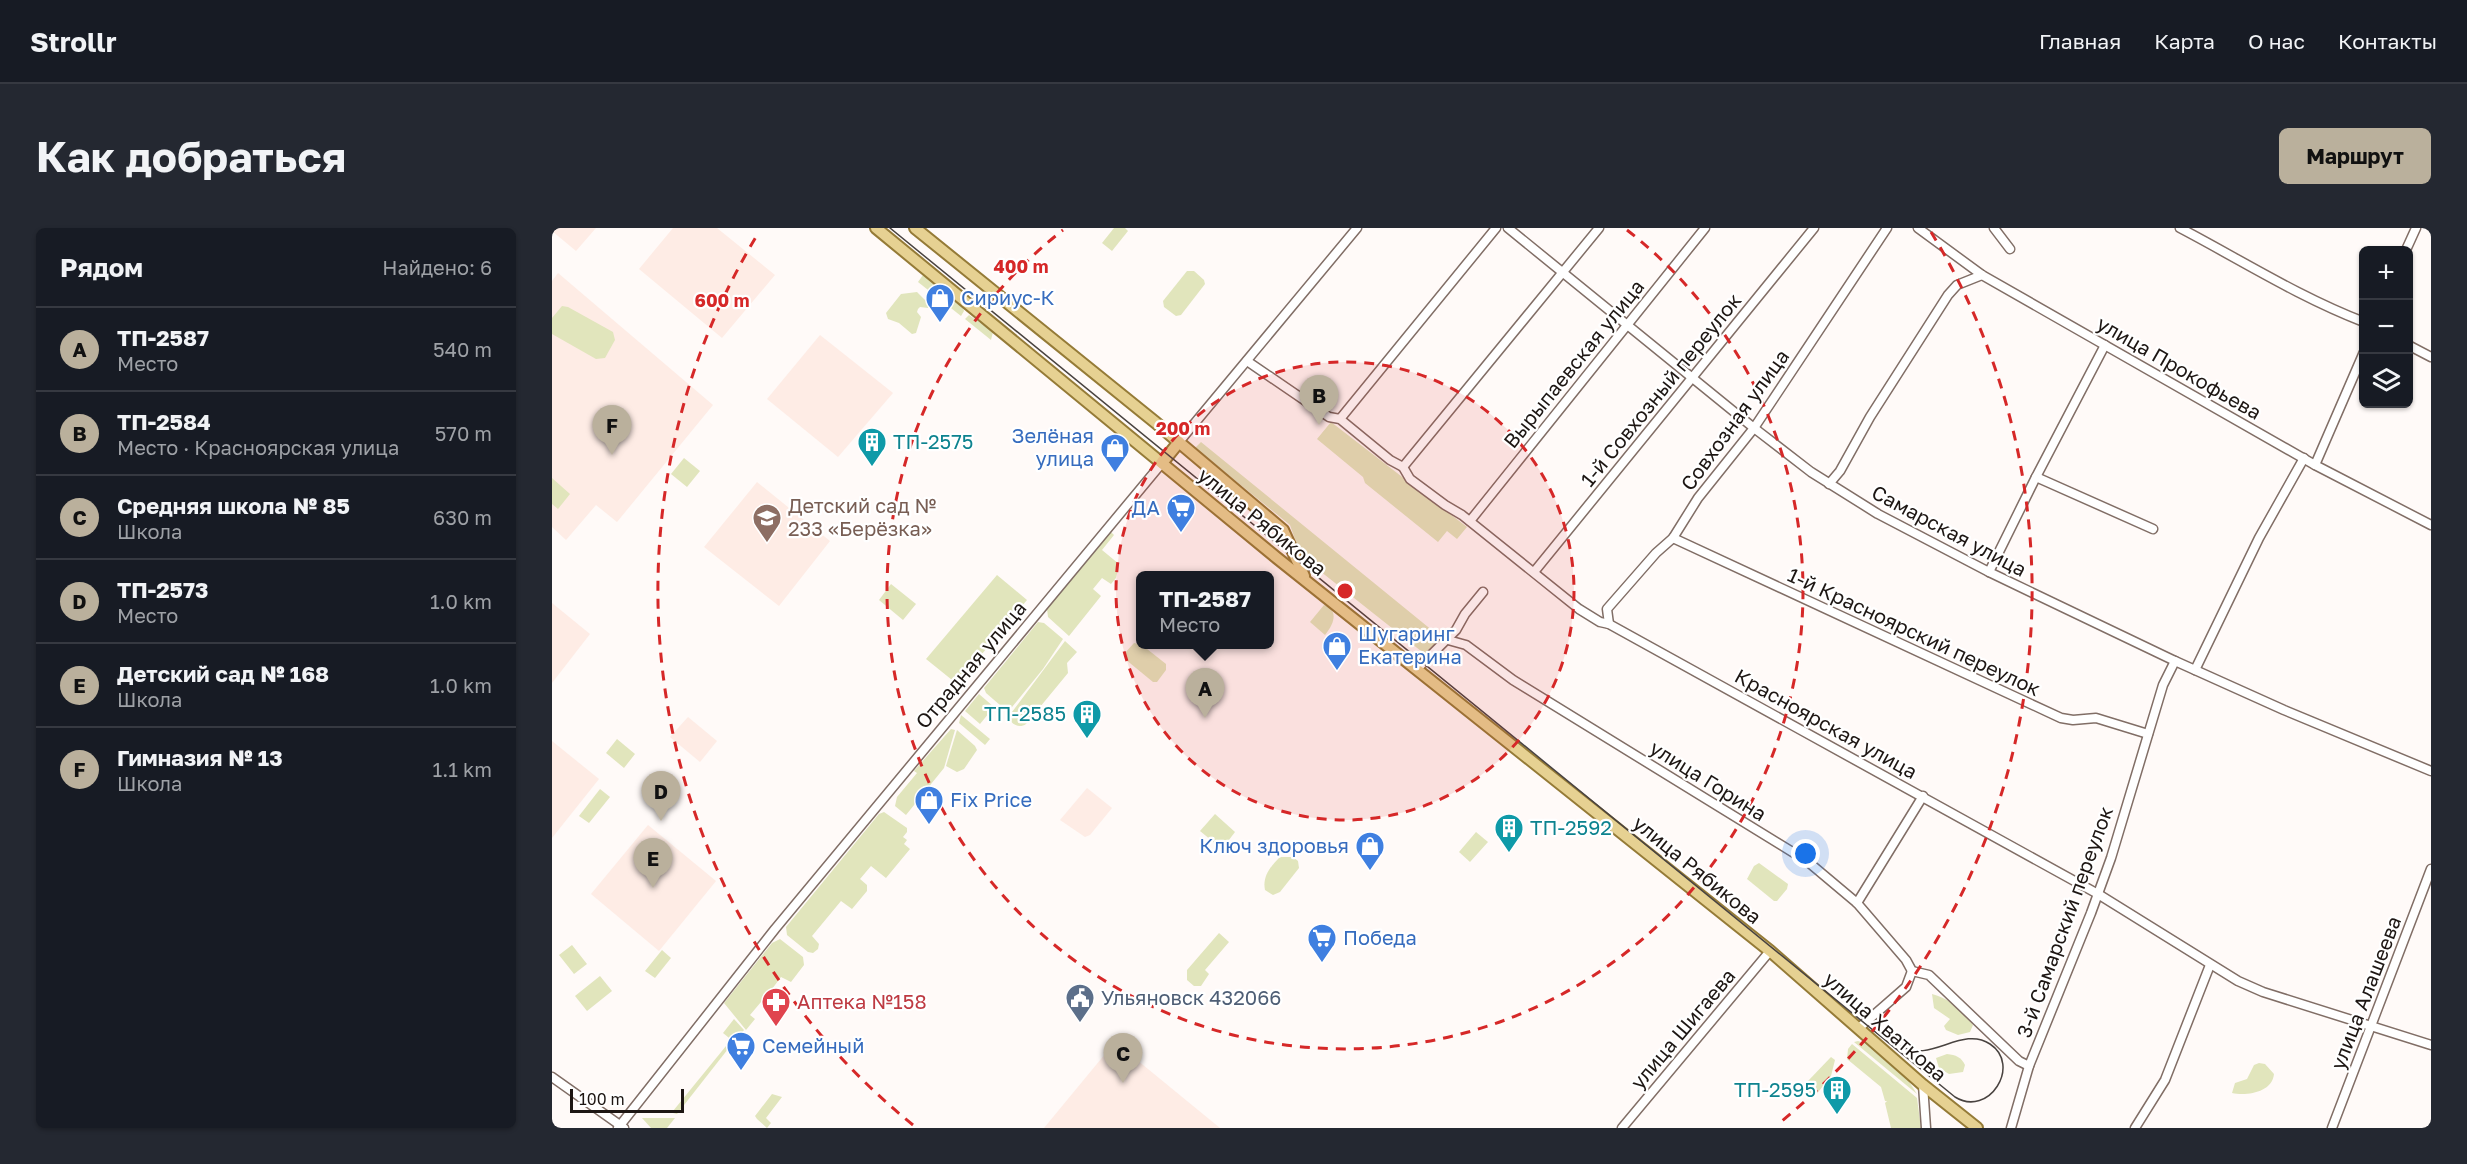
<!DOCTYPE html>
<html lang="ru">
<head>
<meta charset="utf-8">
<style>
  :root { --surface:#171b24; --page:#242831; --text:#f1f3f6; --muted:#9ea1a6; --line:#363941; --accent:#bab09c }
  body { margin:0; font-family:"Golos Text",sans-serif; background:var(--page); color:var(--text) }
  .controls { position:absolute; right:18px; top:18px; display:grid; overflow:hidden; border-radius:9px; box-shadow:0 2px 4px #0004 }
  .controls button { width:54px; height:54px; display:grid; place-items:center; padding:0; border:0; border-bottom:2px solid var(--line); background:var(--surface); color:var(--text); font:30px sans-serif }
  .scale { position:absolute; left:18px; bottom:15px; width:114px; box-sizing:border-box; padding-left:6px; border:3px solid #1d1613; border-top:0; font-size:16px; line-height:21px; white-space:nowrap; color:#1d1613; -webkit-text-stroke:4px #fff; paint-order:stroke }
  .you { position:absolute; left:1254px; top:626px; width:21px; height:21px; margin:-15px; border:4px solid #fff; border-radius:50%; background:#1a73e8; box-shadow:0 0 0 9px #1a73e833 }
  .badge { display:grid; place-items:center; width:39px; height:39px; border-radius:50%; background:var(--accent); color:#111; font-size:20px; font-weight:700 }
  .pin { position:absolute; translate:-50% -50px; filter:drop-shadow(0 2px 3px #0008) }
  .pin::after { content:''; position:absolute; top:32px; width:21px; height:18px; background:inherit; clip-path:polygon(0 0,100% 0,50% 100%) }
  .popup { position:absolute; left:584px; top:343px; width:138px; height:78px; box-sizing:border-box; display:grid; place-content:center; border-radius:9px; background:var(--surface); filter:drop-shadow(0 2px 4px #0005); font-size:20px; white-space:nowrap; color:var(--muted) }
  .popup b { font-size:22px; color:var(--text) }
  .popup::after { content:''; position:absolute; left:50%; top:100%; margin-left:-12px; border:12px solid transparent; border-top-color:var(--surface) }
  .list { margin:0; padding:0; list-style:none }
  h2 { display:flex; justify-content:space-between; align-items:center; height:78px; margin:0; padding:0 24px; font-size:26px }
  h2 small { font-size:20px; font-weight:400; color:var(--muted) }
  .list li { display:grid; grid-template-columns:39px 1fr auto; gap:18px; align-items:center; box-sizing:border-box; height:84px; padding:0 24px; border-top:2px solid var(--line) }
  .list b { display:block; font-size:22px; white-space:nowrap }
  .list p { margin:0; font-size:20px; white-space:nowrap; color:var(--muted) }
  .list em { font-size:20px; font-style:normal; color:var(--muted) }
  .icon { flex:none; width:33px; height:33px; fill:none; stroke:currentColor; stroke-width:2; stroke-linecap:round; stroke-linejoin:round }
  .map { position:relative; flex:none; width:1879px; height:900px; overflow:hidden; border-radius:9px }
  header { display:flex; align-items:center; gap:36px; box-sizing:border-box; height:84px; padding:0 30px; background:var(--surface); border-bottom:2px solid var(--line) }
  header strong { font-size:28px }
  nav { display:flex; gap:33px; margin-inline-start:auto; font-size:21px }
  .intro { display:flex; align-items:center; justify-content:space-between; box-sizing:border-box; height:144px; padding:0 36px }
  h1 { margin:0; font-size:42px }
  .button { padding:15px 27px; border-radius:9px; background:var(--accent); color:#111; font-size:21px; font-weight:700 }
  main { display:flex; gap:36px; padding:0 36px }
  aside { flex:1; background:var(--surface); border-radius:9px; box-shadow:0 2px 4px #0004 }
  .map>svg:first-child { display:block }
  .built { fill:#feece5 }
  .green { fill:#e1e5bc }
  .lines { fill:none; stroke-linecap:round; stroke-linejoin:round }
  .minor-casing { stroke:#816e66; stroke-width:11 }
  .major-casing { stroke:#957b37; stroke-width:14 }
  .minor { stroke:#fff; stroke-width:8 }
  .major { stroke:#e6d192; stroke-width:10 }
  .tram { stroke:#494340; stroke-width:1.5 }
  .ring { fill:none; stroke:#d62828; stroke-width:3; stroke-dasharray:10 8 }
  .labels { text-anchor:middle; stroke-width:4.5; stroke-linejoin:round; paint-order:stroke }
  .shop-label { font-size:20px; fill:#366cbe; stroke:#fff; text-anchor:start }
  .street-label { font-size:20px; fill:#1d1613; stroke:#fff }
  .culture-label { font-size:20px; fill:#0d838f; stroke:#fff; text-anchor:start }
  .education-label { font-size:20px; fill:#785e54; stroke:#fff; text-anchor:start }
  .service-label { font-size:20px; fill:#4e5e75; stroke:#fff; text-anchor:start }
  .health-label { font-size:20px; fill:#be3a42; stroke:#fff; text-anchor:start }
  .centre { fill:#d62828; stroke:#fff; stroke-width:3 }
  .ring-label { font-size:18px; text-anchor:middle; font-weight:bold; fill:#d62828; stroke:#fff; stroke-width:4.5; stroke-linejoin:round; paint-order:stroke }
</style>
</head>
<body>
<header>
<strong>Strollr</strong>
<nav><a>Главная</a><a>Карта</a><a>О нас</a><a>Контакты</a></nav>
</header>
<div class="intro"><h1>Как добраться</h1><a class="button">Маршрут</a></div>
<main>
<aside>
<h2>Рядом<small>Найдено: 6</small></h2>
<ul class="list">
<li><span class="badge">A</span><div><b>ТП-2587</b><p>Место</p></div><em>540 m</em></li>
<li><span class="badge">B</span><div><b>ТП-2584</b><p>Место · Красноярская улица</p></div><em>570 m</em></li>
<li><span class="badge">C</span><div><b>Средняя школа № 85</b><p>Школа</p></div><em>630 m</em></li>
<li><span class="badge">D</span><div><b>ТП-2573</b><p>Место</p></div><em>1.0 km</em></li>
<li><span class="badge">E</span><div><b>Детский сад № 168</b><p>Школа</p></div><em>1.0 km</em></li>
<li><span class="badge">F</span><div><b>Гимназия № 13</b><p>Школа</p></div><em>1.1 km</em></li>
</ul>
</aside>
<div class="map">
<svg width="1879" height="900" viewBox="0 0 1879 900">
  <rect width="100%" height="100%" fill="#fffaf8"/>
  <g class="built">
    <polygon points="0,0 44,0 24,23 0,3"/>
    <polygon points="121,0 165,0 223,47 170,110 87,41"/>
    <polygon points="6,45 161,177 65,294 44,277 14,312 0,299 0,53"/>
    <polygon points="268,107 341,165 286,229 215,171"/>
    <polygon points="205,254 278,313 227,378 152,319"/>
    <polygon points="0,375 38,406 0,455"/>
    <polygon points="136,489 165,513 148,534 118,509"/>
    <polygon points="0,513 47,551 0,610"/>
    <polygon points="535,560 560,580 538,607 533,609 508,592"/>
    <polygon points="96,597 164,653 107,723 39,666"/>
    <polygon points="563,814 657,891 668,900 492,900"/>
  </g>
  <g class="green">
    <polygon points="562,0 573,0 576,3 560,23 550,15"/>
    <polygon points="635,43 642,43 652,52 653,56 629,87 624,88 612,79 611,73"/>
    <polygon points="371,47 411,80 412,83 409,88 366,54"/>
    <polygon points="365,64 378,77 376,80 368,79 366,81 365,84 369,89 364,105 360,106 347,95 336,91 334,85 349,66"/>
    <polygon points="10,78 16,79 61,104 63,112 53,130 44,131 0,106 0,90"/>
    <polygon points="417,87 441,104 439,112 413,91"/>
    <polygon points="779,194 915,299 905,311 895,303 886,314 813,255 811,249 765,211"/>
    <polygon points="649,214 892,412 874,427 749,328 738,297 643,220"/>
    <polygon points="132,230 148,243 135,259 119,246"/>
    <polygon points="0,250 18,266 6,281 0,276"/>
    <polygon points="559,304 562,307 550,322 567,336 564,350 559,356 550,350 541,361 549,368 517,408 496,389 495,381"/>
    <polygon points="445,347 475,372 405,456 374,431"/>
    <polygon points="339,356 364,376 351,392 327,372"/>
    <path d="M772,377C788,383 781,397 773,407L758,394Z"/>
    <polygon points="486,394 492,395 511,411 491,441 456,484 434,465 432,460"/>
    <path d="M513,413L525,424L515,435L516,445L474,496C467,501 458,496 457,488Z"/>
    <polygon points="582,415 590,417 614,436 614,442 605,454 601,454 573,431 573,425"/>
    <polygon points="427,466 442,479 428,496 413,483"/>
    <polygon points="409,487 438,511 433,517 407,495"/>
    <polygon points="399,501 403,502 392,540 354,587 343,578 345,569 365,545 362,543"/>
    <polygon points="405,502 423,518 425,522 412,541 405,544 394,538"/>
    <polygon points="65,511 83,526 72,540 54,525"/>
    <polygon points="48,561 58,569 37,595 27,588"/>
    <polygon points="332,584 355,600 355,604 351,609 355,612 352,616 358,621 334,650 319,638 308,651 315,657 315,663 300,681 289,673 260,708 267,716 266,721 261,725 256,724 235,707 234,699 327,586"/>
    <polygon points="663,586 683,604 670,621 648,603"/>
    <polygon points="924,604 936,614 918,634 907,624"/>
    <path d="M728,629H741L746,633L747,640L728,664L721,667L713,662C710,648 719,638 728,629Z"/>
    <polygon points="1207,635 1236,656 1235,661 1225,673 1222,673 1195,651 1202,638"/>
    <polygon points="667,705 677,714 653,742 657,746 649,758 642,758 635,752 635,742"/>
    <polygon points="228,711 251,729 252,737 239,754 229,749 220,761 226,766 224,771 218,776 209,774 198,787 203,791 194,802 172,775 220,715"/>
    <polygon points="20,717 35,736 22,746 7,727"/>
    <polygon points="110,722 119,730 103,750 93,743"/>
    <polygon points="48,748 60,763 35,783 23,768"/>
    <path d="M1380,766C1395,770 1414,782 1421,797L1418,804L1406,807L1394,802L1392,798L1398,791L1382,780Z"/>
    <polygon points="182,791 192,802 182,814 171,805"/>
    <polygon points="1306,813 1312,815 1356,852 1365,866 1302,814"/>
    <polygon points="1300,816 1365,870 1369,900 1339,900 1333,875 1335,873 1333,873 1329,859 1295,831 1296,821"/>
    <polygon points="174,818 176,821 125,886 121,885 121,883"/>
    <path d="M1395,826C1404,827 1409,829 1413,837L1411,844L1397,846L1387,840L1384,830Z"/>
    <polygon points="1279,829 1283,832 1279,848 1263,868 1259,870 1254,864 1256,853"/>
    <path d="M1707,835L1713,836L1722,846C1720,865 1694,868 1680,865L1683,855L1695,851L1702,837Z"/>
    <polygon points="220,866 230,869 214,890 219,895 215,900 205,891 203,888"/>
    <polygon points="90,890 123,890 115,900 99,900"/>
  </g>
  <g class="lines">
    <g class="minor-casing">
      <g id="minor">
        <polyline points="956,0 1202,200 1259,244 1326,286 1437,344 1623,433 1732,482 1879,543"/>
        <polyline points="1366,0 1430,47 1763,237 1879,297"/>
        <polyline points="1442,0 1458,21"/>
        <path d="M1628,0C1689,32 1747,69 1812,94"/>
        <polyline points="1854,22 1864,0"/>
        <polyline points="1856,117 1879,129"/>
        <polyline points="695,133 777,189 788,191 838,232 851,239 858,251 893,277 910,287 1027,381 1048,394 1057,396 1095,417 1546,666 1686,753 1711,764 1879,817"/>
        <polyline points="788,191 944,0"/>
        <polyline points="627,214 805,0"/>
        <polyline points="1763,237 1812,124"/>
        <polyline points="851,239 1047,0"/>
        <polyline points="1484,249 1601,301"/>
        <polyline points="1277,256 1288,243 1318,189 1396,67 1405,57 1430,47"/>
        <polyline points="918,293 1153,0"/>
        <polyline points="1121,310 1509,490 1521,492 1544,490 1596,506"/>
        <polyline points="982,344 1262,0"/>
        <polyline points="1437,344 1484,249 1553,117"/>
        <polyline points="1057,396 1055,381 1104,325 1121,310 1146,270 1202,200 1335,0"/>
        <polyline points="896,412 914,417 961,452 1255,633 1305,675 1354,732 1360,743 1377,747 1467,833 1477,838"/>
        <polyline points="865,441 904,402 913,386 931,364"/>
        <polyline points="1643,442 1707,310 1752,230"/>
        <polyline points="1305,675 1371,568"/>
        <polyline points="1307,800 1354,759 1360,743"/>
        <polyline points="0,849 72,900"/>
        <polyline points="1371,857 1374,900"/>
        <polyline points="66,900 223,701 610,235"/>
        <polyline points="1070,900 1218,723"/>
        <polyline points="1459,900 1477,838 1539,685 1559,630 1611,457 1623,433"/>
        <polyline points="1583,900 1613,852 1658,737"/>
        <polyline points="1780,900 1879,641"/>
      </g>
    </g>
    <g class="major-casing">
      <g id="major">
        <polyline points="324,0 725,330 1218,723 1371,857 1425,900"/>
        <polyline points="363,0 603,194 731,302 752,348"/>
        <polyline points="610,235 627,214"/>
      </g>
    </g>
    <use href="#minor" class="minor"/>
    <use href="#major" class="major"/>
    <path class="tram" d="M338,0L1403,869C1437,890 1470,837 1438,816C1410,797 1378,836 1349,818"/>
  </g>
  <circle cx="793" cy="363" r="229" fill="#d62828" fill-opacity=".12"/>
  <g class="ring">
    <circle cx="793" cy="363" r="229"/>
    <path d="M1075 2A458 458 0 1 1 511 2"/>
    <path d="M361 897A687 687 0 0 1 207 4M1379 4A687 687 0 0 1 1225 897"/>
  </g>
  <defs>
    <g id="shop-pin" transform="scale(1.5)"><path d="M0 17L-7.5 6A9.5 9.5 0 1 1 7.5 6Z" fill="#3f7fe0" stroke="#fff"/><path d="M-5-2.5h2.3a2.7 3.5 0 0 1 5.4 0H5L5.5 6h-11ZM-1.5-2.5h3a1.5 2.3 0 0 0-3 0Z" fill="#fff"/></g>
    <g id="building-pin" transform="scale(1.5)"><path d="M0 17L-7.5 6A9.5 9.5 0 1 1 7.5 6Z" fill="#0f9aa8" stroke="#fff"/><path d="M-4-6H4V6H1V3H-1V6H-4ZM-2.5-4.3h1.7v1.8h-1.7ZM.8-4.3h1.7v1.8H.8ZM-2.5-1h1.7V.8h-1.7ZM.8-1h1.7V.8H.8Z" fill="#fff"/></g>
    <g id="supermarket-pin" transform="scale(1.5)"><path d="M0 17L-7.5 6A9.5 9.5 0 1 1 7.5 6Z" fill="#3f7fe0" stroke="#fff"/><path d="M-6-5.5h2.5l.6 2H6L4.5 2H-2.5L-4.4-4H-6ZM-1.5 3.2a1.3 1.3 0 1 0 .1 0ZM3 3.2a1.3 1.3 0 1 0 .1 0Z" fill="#fff"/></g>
    <g id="school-pin" transform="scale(1.5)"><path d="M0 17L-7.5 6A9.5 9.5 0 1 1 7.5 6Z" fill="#8d6e63" stroke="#fff"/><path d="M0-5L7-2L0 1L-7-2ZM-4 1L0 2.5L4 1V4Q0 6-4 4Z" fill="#fff"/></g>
    <g id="civic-pin" transform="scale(1.5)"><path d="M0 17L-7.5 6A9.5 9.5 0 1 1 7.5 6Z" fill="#5c6f8a" stroke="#fff"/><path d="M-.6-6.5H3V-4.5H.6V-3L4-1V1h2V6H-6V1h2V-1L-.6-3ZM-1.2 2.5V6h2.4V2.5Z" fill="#fff"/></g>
    <g id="pharmacy-pin" transform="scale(1.5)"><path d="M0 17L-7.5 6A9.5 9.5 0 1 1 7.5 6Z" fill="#e0444e" stroke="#fff"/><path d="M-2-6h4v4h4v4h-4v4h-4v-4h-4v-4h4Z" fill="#fff"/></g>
  </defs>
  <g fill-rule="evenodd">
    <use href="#shop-pin" x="388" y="70"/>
    <use href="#building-pin" x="320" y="214"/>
    <use href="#shop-pin" x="563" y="220"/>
    <use href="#supermarket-pin" x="629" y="280"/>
    <use href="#school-pin" x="215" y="290"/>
    <use href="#shop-pin" x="785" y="418"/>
    <use href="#building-pin" x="535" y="486"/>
    <use href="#shop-pin" x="377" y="572"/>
    <use href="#building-pin" x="957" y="600"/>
    <use href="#shop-pin" x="818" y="618"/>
    <use href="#supermarket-pin" x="770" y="710"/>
    <use href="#civic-pin" x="528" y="770"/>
    <use href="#pharmacy-pin" x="224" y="774"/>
    <use href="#supermarket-pin" x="189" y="818"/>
    <use href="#building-pin" x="1285" y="862"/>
  </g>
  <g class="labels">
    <g class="shop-label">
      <text x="409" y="77">Сириус-К</text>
      <text x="542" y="215" text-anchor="end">Зелёная<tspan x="542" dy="23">улица</tspan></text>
      <text x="608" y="287" text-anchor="end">ДА</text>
      <text x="806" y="413">Шугаринг<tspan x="806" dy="23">Екатерина</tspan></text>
      <text x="398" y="579">Fix Price</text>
      <text x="797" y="625" text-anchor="end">Ключ здоровья</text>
      <text x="791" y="717">Победа</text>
      <text x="210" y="825">Семейный</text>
    </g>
    <g class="street-label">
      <text transform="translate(1022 136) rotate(-51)" y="7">Вырыпаевская улица</text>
      <text transform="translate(1627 140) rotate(30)" y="7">улица Прокофьева</text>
      <text transform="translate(1109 162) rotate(-51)" y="7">1-й Совхозный переулок</text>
      <text transform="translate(1183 192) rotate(-54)" y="7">Совхозная улица</text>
      <text transform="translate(710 294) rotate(39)" y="7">улица Рябикова</text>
      <text transform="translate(1397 303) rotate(28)" y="7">Самарская улица</text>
      <text transform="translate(1362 404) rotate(25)" y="7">1-й Красноярский переулок</text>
      <text transform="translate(419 437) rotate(-50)" y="7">Отрадная улица</text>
      <text transform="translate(1274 496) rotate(29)" y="7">Красноярская улица</text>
      <text transform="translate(1156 553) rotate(32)" y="7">улица Горина</text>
      <text transform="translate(1145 642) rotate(39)" y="7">улица Рябикова</text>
      <text transform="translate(1513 694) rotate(-70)" y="7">3-й Самарский переулок</text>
      <text transform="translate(1814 765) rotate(-69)" y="7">улица Алашеева</text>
      <text transform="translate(1333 799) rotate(41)" y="7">улица Хваткова</text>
      <text transform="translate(1131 801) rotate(-50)" y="7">улица Шигаева</text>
    </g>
    <g class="culture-label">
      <text x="341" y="221">ТП-2575</text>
      <text x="514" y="493" text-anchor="end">ТП-2585</text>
      <text x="978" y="607">ТП-2592</text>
      <text x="1264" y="869" text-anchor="end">ТП-2595</text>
    </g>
    <g class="education-label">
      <text x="236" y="285">Детский сад №<tspan x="236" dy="23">233 «Берёзка»</tspan></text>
    </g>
    <g class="service-label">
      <text x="549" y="777">Ульяновск 432066</text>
    </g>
    <g class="health-label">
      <text x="245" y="781">Аптека №158</text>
    </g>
  </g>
  <circle cx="793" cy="363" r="9" class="centre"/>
  <g class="ring-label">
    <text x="469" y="45">400 m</text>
    <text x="170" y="79">600 m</text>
    <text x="631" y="207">200 m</text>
  </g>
</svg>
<div class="controls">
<button>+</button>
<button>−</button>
<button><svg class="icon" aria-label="layers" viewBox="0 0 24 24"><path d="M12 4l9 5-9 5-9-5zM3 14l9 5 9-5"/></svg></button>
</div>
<div class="scale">100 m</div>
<div class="you"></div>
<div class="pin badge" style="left:653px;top:490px">A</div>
<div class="popup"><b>ТП-2587</b>Место</div>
<div class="pin badge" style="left:767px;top:197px">B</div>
<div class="pin badge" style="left:571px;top:855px">C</div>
<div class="pin badge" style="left:109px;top:593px">D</div>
<div class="pin badge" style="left:101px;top:660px">E</div>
<div class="pin badge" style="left:60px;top:227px">F</div>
</div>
</main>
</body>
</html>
